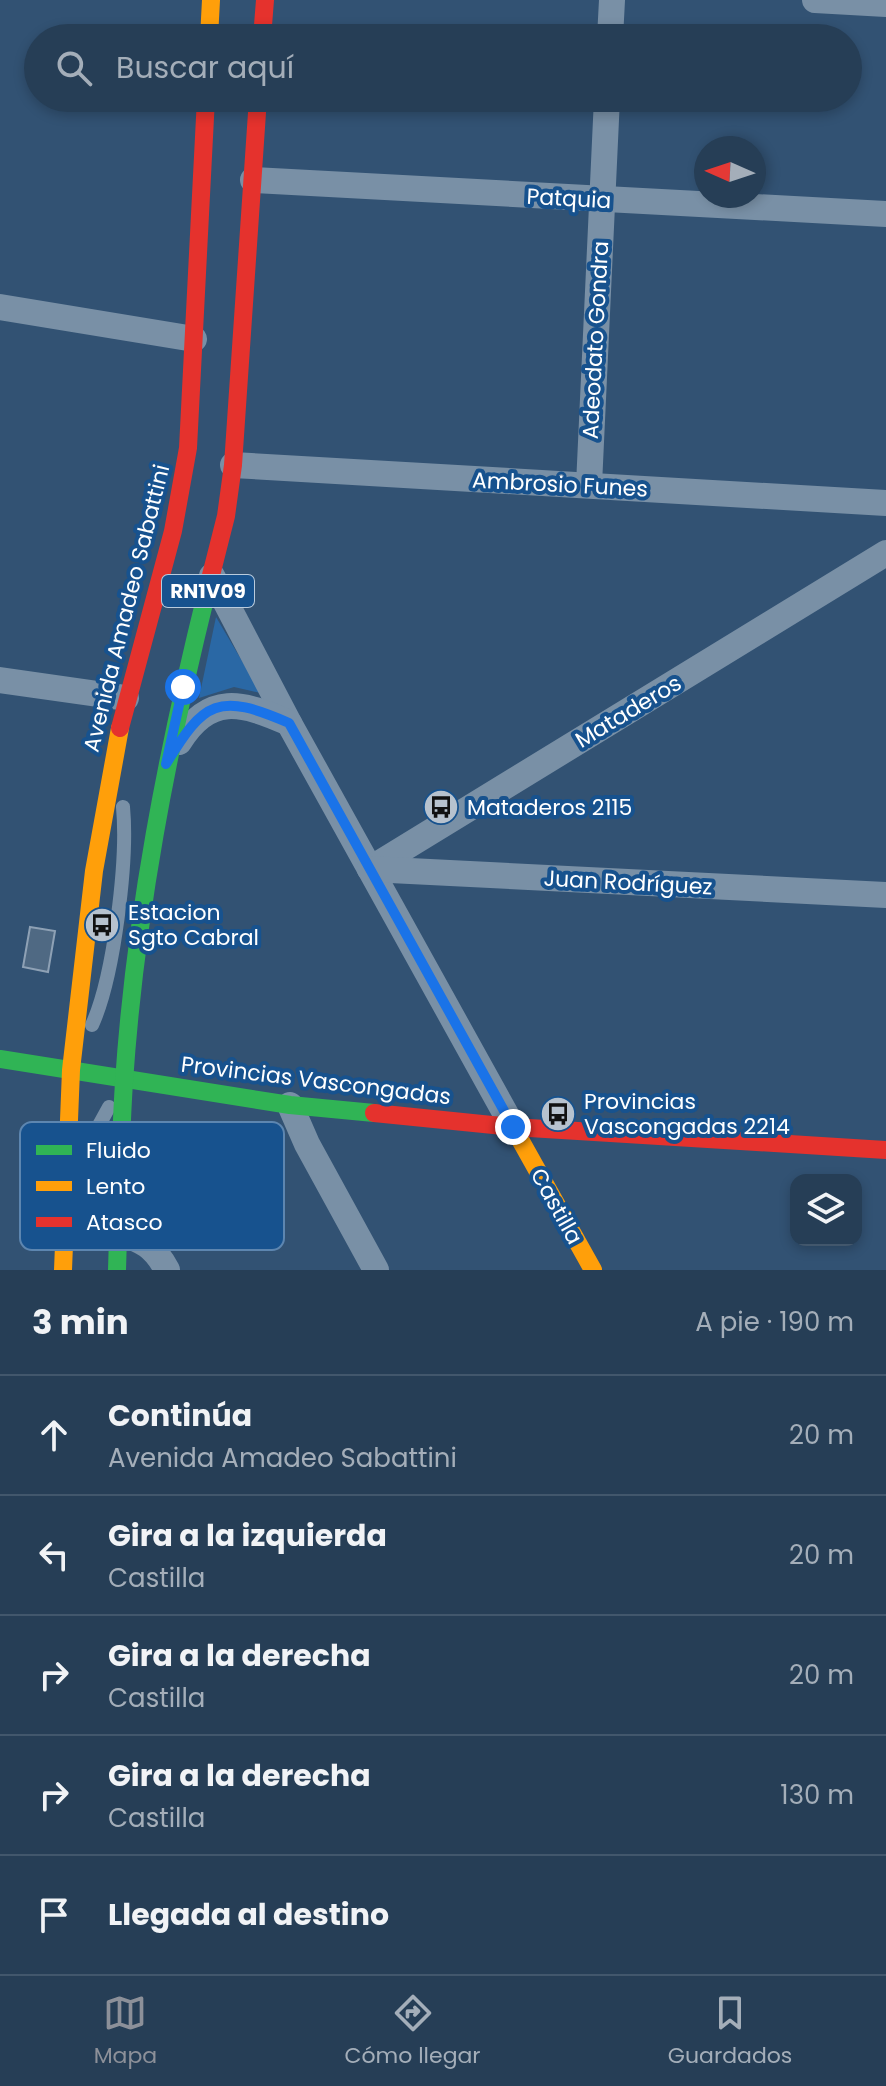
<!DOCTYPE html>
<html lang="es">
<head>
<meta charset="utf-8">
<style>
  :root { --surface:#263e56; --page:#2e455c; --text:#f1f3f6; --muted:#a4aeb9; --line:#42576c; --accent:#8c9099 }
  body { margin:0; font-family:Poppins,sans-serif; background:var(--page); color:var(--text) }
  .controls { position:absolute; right:24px; bottom:24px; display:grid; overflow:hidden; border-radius:16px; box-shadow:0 4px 12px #0003 }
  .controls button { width:72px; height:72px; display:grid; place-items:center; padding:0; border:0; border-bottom:2px solid var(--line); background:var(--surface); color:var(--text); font:40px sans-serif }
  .compass { position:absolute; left:694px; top:136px; width:72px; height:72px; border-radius:50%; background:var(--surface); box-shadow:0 4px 12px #0003; rotate:273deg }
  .stop { position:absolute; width:24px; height:24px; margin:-18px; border:6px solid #1a73e8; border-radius:50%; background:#fff }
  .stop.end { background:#1a73e8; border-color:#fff; box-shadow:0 2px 8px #0008 }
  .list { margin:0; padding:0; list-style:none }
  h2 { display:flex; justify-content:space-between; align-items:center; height:104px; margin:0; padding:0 32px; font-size:34px }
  h2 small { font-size:26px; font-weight:400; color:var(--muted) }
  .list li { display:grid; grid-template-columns:52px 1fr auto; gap:24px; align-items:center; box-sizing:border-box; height:120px; padding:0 32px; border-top:2px solid var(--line) }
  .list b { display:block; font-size:30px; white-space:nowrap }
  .list p { margin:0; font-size:26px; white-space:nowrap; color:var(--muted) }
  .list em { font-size:26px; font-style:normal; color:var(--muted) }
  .icon { flex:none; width:44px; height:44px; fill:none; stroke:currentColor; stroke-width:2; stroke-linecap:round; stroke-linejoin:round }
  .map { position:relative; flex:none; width:886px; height:1270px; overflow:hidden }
  .search { position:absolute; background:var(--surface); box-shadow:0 4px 12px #0003; left:24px; right:24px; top:24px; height:88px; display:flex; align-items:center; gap:20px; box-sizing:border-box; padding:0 28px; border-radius:44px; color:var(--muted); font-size:30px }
  .sheet { height:704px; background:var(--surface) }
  nav { display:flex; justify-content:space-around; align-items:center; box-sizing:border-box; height:112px; border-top:2px solid var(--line); background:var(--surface); font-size:22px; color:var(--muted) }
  nav a { display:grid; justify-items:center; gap:4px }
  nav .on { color:var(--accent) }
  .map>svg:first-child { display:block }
  .green { fill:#2a68a5 }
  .building { fill:#4f6983; stroke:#8ea1b5; stroke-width:2 }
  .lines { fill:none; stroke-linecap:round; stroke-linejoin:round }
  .lane { stroke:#7990a6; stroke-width:14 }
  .street { stroke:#7990a6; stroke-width:26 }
  .fast { stroke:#30b455; stroke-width:18 }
  .slow { stroke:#ff9f0a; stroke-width:18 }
  .jam { stroke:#e5322d; stroke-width:18 }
  .route { stroke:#1a73e8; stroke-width:10 }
  .labels { text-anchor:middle; stroke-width:8; stroke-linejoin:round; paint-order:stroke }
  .shield { fill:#17528e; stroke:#b9cbdd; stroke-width:2 }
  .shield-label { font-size:20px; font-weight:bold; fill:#fff }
  .street-label { font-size:22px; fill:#fff; stroke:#17528e }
  .poi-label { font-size:22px; fill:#fff; stroke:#17528e; text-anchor:start }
  .key { fill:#17528e; stroke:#5d86b0; stroke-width:2 }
  .key-label { font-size:22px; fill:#fff }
</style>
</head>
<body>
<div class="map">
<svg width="886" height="1270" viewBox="0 0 886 1270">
  <rect width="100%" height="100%" fill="#325273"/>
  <polygon class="green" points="216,617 261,693 234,687 199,698"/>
  <polygon class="building" points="30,927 55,931 48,972 23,967"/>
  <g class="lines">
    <g class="lane">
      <path d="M92,1025C114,977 128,860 123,807"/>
      <polyline points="87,1186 98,1127 109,1107"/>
    </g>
    <g class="street">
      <polyline points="815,0 886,4"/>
      <polyline points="610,38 612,0"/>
      <polyline points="253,180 886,214"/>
      <polyline points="0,307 194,339"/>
      <polyline points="233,465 886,503"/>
      <polyline points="589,485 607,98"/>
      <polyline points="212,576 289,723 513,1127"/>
      <polyline points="0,680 126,698"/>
      <path d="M179,742C209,693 242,702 289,723"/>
      <polyline points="370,869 886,553"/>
      <polyline points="370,869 886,895"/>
      <polyline points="290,1105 307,1144 376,1270"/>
      <path d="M118,1232C143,1240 155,1247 167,1270"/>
    </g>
    <g class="fast">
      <polyline points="0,1059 290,1105 374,1113"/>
      <path d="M117,1270C119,1207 120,1144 124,1082C135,916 167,752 207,591"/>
    </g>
    <g class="slow">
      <polyline points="209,38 211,0"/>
      <polyline points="513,1127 593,1270"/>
      <polyline points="63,1270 71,1070 94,871 120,728"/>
    </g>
    <g class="jam">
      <polyline points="262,38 265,0"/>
      <polyline points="207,591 226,516 233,465 258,98"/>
      <polyline points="120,728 173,531 188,448 206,98"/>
      <polyline points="374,1113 513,1127 886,1150"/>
    </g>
  </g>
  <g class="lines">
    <path class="route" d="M183,687L166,764C204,701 218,692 289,723L513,1127"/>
  </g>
  <defs>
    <g id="bus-disc" transform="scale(1.8)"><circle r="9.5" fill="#b7c2ce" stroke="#17528e"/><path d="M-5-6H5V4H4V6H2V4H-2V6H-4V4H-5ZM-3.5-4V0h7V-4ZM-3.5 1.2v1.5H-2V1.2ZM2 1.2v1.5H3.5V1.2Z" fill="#111"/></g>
  </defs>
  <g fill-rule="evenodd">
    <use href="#bus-disc" x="441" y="807"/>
    <use href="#bus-disc" x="102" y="925"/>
    <use href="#bus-disc" x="558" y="1114"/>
  </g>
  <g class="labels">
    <rect class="shield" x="162" y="575" width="92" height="32" rx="6"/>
    <g class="shield-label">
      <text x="208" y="598">RN1V09</text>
    </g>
    <g class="street-label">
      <text transform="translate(569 198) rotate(3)" y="8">Patquia</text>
      <text transform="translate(595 340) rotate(-87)" y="8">Adeodato Gondra</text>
      <text transform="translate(560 484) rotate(3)" y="8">Ambrosio Funes</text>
      <text transform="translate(126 608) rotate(-76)" y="8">Avenida Amadeo Sabattini</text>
      <text transform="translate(628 711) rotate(-31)" y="8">Mataderos</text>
      <text transform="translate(628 882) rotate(3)" y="8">Juan Rodríguez</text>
      <text transform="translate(316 1080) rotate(7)" y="8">Provincias Vascongadas</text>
      <text transform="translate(557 1206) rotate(61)" y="8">Castilla</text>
    </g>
    <g class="poi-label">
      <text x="467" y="815">Mataderos 2115</text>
      <text x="128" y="920">Estacion<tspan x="128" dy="25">Sgto Cabral</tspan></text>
      <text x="584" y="1109">Provincias<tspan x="584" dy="25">Vascongadas 2214</tspan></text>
    </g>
  </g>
  <rect x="20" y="1122" width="264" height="128" rx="12" class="key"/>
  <rect x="36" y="1145" width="36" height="10" fill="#30b455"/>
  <rect x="36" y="1181" width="36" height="10" fill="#ff9f0a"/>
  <rect x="36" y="1217" width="36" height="10" fill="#e5322d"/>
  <g class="key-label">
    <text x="86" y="1158">Fluido</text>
    <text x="86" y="1194">Lento</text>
    <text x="86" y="1230">Atasco</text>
  </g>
</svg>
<div class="controls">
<button><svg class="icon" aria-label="layers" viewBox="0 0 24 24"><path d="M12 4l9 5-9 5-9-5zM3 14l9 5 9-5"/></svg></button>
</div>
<svg class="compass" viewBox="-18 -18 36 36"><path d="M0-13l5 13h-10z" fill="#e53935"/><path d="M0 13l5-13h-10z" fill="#a4aeb9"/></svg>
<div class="stop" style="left:183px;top:687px"></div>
<div class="stop end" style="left:513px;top:1127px"></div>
<div class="search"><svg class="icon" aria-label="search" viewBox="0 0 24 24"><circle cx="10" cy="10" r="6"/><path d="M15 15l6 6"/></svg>Buscar aquí</div>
</div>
<section class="sheet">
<h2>3 min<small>A pie · 190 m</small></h2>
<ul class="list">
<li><svg class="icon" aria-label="ahead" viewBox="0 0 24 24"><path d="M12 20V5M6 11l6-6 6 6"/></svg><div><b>Continúa</b><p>Avenida Amadeo Sabattini</p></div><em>20 m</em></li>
<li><svg class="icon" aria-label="left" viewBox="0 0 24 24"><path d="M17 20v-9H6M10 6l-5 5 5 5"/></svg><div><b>Gira a la izquierda</b><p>Castilla</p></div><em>20 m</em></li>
<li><svg class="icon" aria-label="right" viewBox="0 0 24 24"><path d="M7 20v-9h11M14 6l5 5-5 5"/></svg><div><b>Gira a la derecha</b><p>Castilla</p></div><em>20 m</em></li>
<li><svg class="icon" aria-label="right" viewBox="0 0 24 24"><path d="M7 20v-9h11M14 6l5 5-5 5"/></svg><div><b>Gira a la derecha</b><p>Castilla</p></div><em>130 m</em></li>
<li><svg class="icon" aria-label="arrive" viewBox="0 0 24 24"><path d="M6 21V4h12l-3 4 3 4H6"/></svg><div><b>Llegada al destino</b></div></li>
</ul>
</section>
<nav>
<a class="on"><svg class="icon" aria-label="map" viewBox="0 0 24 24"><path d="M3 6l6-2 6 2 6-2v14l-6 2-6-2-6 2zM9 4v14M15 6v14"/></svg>Mapa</a>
<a><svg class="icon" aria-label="directions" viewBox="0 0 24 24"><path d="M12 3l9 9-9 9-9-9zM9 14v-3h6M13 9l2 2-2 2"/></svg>Cómo llegar</a>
<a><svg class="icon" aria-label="saved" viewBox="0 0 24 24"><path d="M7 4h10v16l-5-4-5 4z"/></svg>Guardados</a>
</nav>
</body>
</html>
